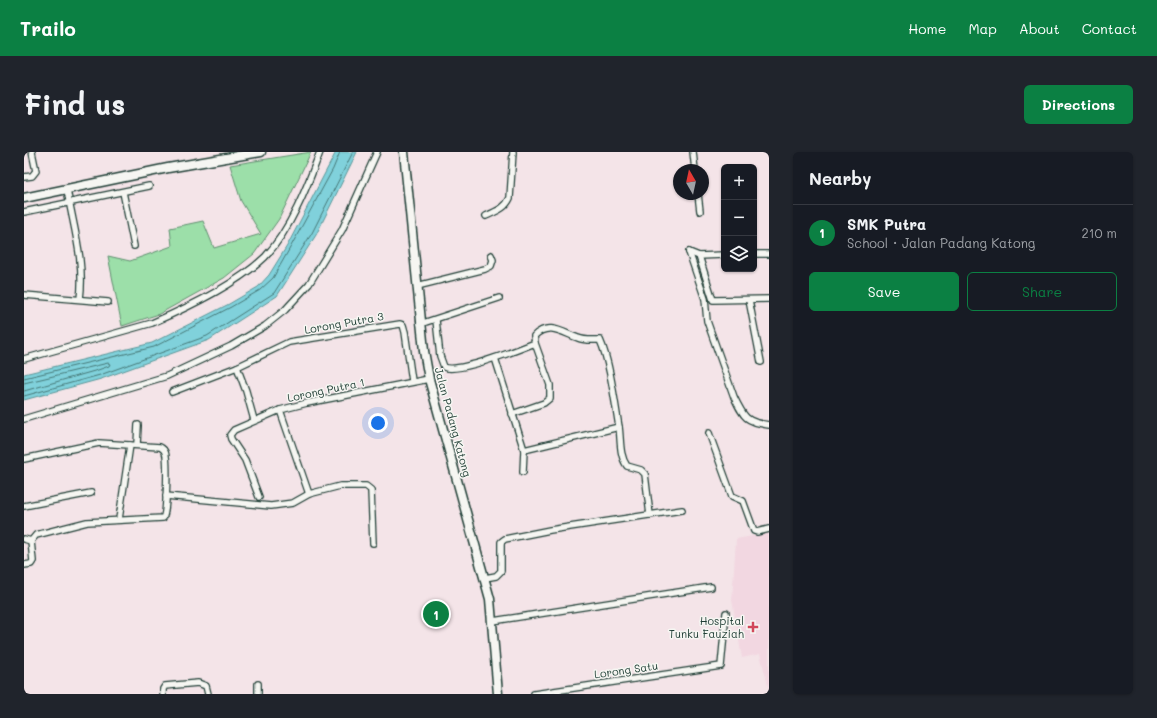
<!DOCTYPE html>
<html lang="en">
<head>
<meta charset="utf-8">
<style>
  :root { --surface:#171b24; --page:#20242c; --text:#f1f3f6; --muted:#9ea1a6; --line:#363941; --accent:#0b8043 }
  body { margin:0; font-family:Mali,sans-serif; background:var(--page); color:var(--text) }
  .controls { position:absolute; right:12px; top:12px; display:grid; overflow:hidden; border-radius:6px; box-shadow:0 1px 3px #0004 }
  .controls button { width:36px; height:36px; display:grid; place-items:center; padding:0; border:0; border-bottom:1px solid var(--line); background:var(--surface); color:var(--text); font:20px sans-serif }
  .compass { position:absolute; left:649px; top:12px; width:36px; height:36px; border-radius:50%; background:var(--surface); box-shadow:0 1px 3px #0004; rotate:351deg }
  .you { position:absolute; left:354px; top:271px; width:14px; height:14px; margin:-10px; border:3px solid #fff; border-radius:50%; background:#1a73e8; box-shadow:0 0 0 6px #1a73e833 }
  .badge { display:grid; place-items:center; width:26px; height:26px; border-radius:50%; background:var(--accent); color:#fff; font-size:13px; font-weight:700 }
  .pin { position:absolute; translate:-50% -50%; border:2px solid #fff; box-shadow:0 1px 4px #0006 }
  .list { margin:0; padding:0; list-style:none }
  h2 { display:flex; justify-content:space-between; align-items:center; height:52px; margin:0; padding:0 16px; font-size:17px }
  h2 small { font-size:13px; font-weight:400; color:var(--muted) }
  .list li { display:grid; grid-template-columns:26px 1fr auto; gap:12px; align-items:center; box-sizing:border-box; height:56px; padding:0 16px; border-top:1px solid var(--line) }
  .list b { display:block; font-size:15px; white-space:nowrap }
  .list p { margin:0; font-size:13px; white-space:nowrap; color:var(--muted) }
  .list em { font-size:13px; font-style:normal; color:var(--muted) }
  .actions { display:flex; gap:8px; padding:12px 16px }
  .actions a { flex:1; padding:9px 0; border:1px solid var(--accent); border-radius:6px; text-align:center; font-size:14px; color:var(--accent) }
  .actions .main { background:var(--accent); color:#fff }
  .icon { flex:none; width:22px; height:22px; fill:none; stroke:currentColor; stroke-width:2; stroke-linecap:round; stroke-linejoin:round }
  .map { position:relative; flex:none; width:745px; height:542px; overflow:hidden; border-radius:6px }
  header { display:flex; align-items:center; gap:24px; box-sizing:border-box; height:56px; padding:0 20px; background:var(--accent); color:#fff }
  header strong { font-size:19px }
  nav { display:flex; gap:22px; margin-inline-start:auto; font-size:14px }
  .intro { display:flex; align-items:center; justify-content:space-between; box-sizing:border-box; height:96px; padding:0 24px }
  h1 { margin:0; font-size:28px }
  .button { padding:10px 18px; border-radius:6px; background:var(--accent); color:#fff; font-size:14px; font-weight:700 }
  main { display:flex; gap:24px; padding:0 24px }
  aside { flex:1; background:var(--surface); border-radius:6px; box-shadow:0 1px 3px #0004 }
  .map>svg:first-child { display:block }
  .built { fill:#f2d7e1 }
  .green { fill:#9cdfa9; stroke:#5e8e6e }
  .water { fill:#80d1db; stroke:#599698 }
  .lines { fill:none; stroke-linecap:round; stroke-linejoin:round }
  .shore { stroke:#467877; stroke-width:1 }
  .street-casing { stroke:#1f3d34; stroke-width:8 }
  .secondary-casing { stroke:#1f3d34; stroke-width:11 }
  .street { stroke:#f6f6f2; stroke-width:5.5 }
  .secondary { stroke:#f6f6f2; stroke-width:8 }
  .poi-dot { fill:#d1495b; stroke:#f6f6f2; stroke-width:1.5 }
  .labels { text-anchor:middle; stroke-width:3; stroke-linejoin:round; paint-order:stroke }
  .street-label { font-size:11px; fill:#1f3d34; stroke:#f6f6f2 }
  .poi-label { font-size:11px; fill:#1f3d34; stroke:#f6f6f2; text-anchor:end }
</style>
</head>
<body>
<header>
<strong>Trailo</strong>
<nav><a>Home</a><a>Map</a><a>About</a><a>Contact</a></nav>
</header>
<div class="intro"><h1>Find us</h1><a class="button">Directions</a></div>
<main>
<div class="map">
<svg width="745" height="542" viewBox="0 0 745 542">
  <rect width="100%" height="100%" fill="#f4e4e8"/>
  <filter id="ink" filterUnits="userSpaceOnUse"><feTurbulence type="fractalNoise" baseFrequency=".025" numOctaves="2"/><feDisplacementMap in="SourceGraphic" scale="8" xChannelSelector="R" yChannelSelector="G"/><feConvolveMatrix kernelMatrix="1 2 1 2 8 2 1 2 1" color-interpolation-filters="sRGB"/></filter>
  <g filter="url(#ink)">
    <polygon class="built" points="745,381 745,538 736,502 718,506 708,448 712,387"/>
    <polygon class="green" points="287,0 255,67 230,102 200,126 135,162 98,174 84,104 106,109 148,94 146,76 179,69 190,96 237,82 217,49 206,13"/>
    <polygon class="water" points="312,0 333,0 292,83 253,144 185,188 77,227 0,248 0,222 128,191 205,152 234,135 245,123 263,94"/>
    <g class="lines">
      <g class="shore">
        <polyline points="0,226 130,195 207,155 236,138 249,126 266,96 309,17 316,0"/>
        <polyline points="0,231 84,211 86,212 85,214 74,218 0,239"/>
        <polyline points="0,244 76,223 183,184 250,141 288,81 329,0"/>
      </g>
      <g class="street-casing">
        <g id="street">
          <polyline points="669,0 671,18"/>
          <polyline points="0,25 8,24 12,19 8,0"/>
          <path d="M43,37C49,74 61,109 56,147"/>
          <polyline points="99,40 110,94"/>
          <polyline points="674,42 676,59"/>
          <polyline points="0,60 125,34"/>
          <path d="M462,64C472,59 481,57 486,46L489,0"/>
          <path d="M665,100L681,147L683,169L710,245C720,266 722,270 745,273"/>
          <polyline points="665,100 675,104 700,103"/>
          <polyline points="730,102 745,102"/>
          <polyline points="675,104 689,148 745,147"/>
          <polyline points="393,134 461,117 467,114 469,108 467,103"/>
          <polyline points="0,143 84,150"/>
          <polyline points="725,148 737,210"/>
          <path d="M412,168L416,204L420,215C433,222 496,197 511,191L526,233V246L520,251L488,262"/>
          <polyline points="396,172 475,146"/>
          <path d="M511,191L510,184C525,169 539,181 554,186C561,189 568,188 576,188C586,210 591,251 595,275C597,288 595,303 603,314L617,318L621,322L626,363"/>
          <polyline points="471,206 500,298 499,320"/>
          <path d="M0,207L128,171C163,156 214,131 241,105C267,77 283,35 296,0"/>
          <polyline points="148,240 213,215"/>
          <polyline points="256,258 285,342"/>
          <polyline points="0,267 143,224 207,194 241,174 261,158 285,132 318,78 353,0"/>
          <polyline points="230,268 222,239 213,215 265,190 376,172 379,173 381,180 388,229"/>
          <polyline points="685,281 708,344 719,349 730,379 733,380 745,377"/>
          <polyline points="113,293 114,273"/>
          <polyline points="500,298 595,275"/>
          <path d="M0,307L75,291L136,295C139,297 140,297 141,300C144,306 143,361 139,366L63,370L12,383L7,389L9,409L7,412L0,413"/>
          <polyline points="142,344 247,354 269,351 285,342 316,334 342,334 347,338 349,391"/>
          <polyline points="235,345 221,308 207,287 206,283 210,278 256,258 283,251 405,227"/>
          <polyline points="0,354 67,341"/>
          <polyline points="95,367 106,293"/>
          <polyline points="0,387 7,389"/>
          <polyline points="461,426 472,424 477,419 477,390 481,387 526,378 658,358"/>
          <polyline points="469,469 687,435"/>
          <polyline points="234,532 234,542"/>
          <polyline points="139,542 139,537 141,534 174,531 182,534 184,542"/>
          <polyline points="510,542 697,514 702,461"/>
        </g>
      </g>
      <g class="secondary-casing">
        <g id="secondary">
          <polyline points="380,0 400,199 405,227 466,447 474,542"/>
          <polyline points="0,46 144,16 237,0"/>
        </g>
      </g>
      <use href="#street" class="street"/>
      <use href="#secondary" class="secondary"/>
    </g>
  </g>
  <path class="poi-dot" d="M727 469h4v4h4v4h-4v4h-4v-4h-4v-4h4z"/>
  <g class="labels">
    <g class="street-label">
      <text transform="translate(320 171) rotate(-10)" y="4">Lorong Putra 3</text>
      <text transform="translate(302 238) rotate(-12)" y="4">Lorong Putra 1</text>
      <text transform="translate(429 270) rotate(75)" y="4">Jalan Padang Katong</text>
      <text transform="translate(602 518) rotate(-8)" y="4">Lorong Satu</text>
    </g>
    <g class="poi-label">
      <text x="720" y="473">Hospital<tspan x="720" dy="13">Tunku Fauziah</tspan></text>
    </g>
  </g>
</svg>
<div class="controls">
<button>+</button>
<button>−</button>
<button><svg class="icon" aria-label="layers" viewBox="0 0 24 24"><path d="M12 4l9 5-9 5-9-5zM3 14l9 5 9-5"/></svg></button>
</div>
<svg class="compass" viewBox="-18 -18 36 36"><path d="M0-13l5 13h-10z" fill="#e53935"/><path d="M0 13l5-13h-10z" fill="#9ea1a6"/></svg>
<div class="you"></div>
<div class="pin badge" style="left:412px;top:462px">1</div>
</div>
<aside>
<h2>Nearby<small></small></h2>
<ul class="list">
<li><span class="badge">1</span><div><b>SMK Putra</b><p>School · Jalan Padang Katong</p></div><em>210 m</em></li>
</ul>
<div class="actions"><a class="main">Save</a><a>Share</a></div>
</aside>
</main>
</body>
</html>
